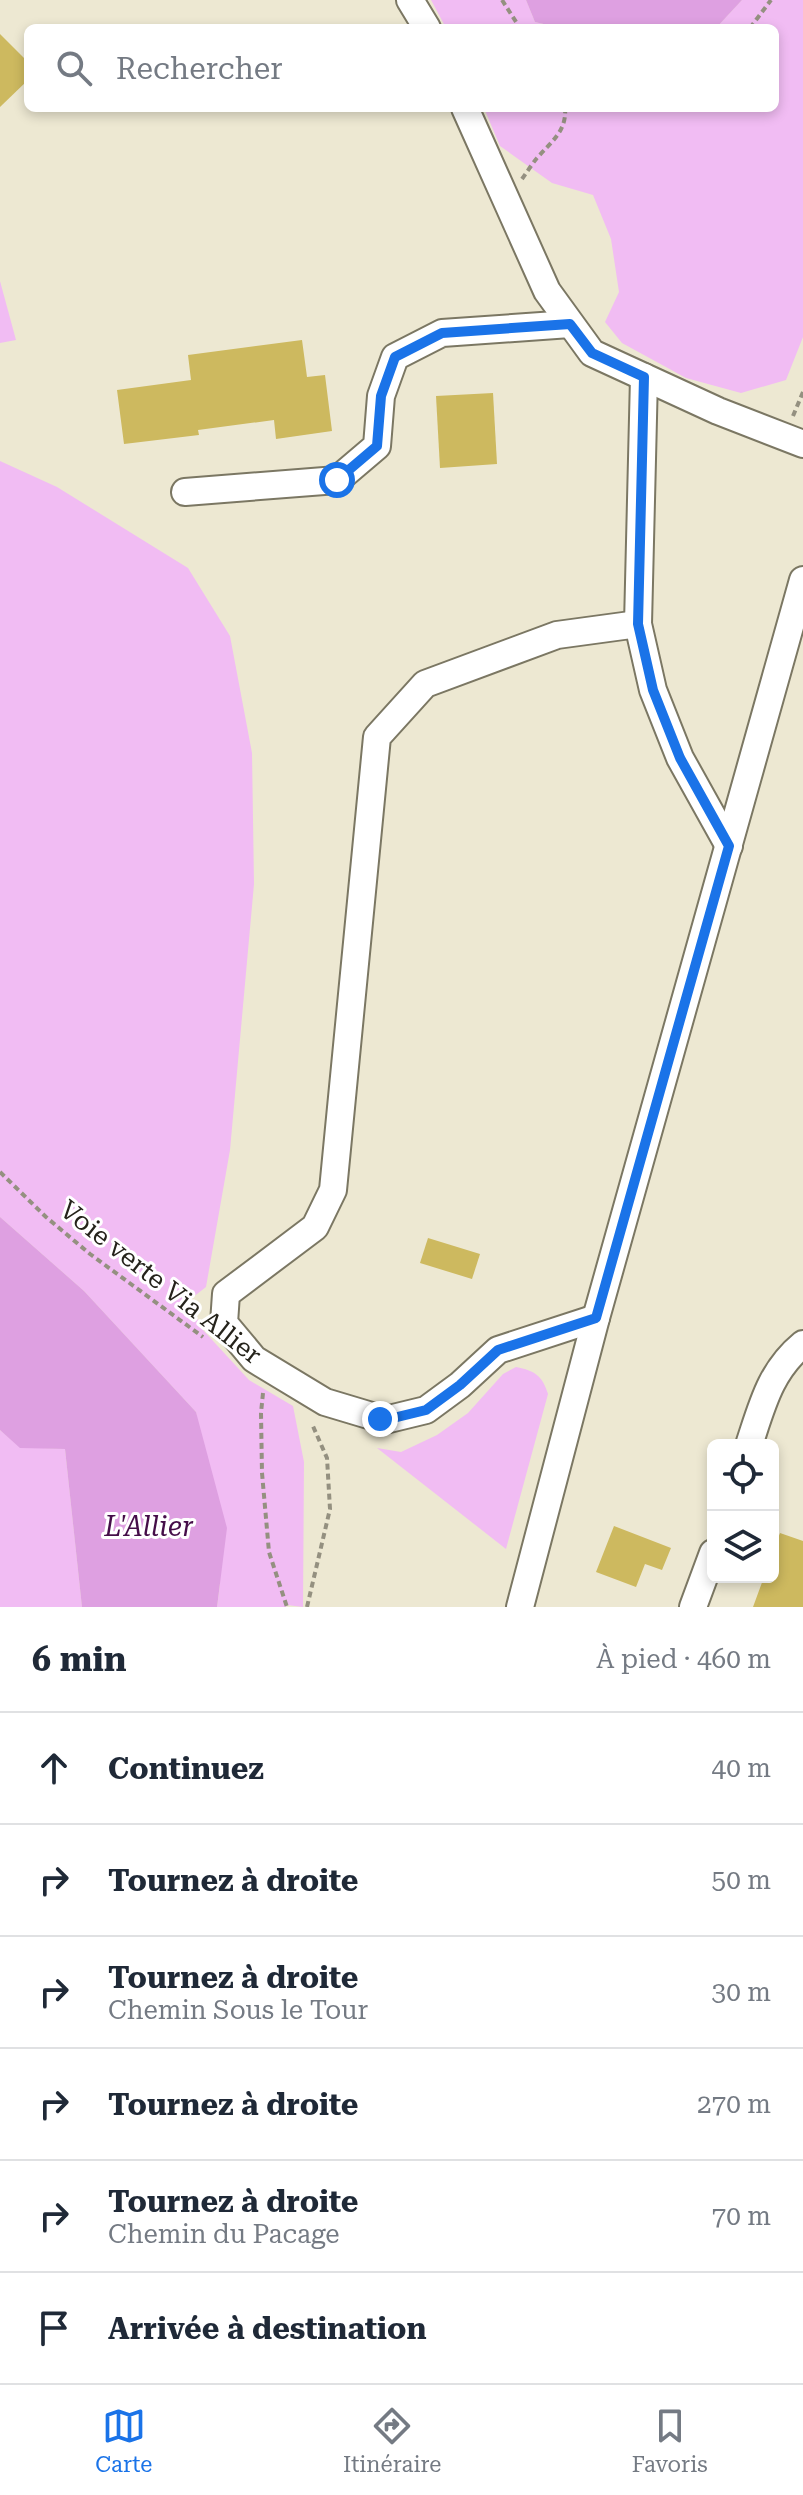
<!DOCTYPE html>
<html lang="fr">
<head>
<meta charset="utf-8">
<style>
  :root { --surface:#fff; --page:#f6f6f7; --text:#1f2937; --muted:#747a83; --line:#e0e1e3; --accent:#1a73e8 }
  body { margin:0; font-family:"Roboto Serif",serif; background:var(--page); color:var(--text) }
  .controls { position:absolute; right:24px; bottom:24px; display:grid; overflow:hidden; border-radius:12px; box-shadow:0 4px 12px #0003 }
  .controls button { width:72px; height:72px; display:grid; place-items:center; padding:0; border:0; border-bottom:2px solid var(--line); background:var(--surface); color:var(--text); font:40px sans-serif }
  .stop { position:absolute; width:24px; height:24px; margin:-18px; border:6px solid #1a73e8; border-radius:50%; background:#fff }
  .stop.end { background:#1a73e8; border-color:#fff; box-shadow:0 2px 8px #0008 }
  .list { margin:0; padding:0; list-style:none }
  h2 { display:flex; justify-content:space-between; align-items:center; height:104px; margin:0; padding:0 32px; font-size:34px }
  h2 small { font-size:26px; font-weight:400; color:var(--muted) }
  .list li { display:grid; grid-template-columns:52px 1fr auto; gap:24px; align-items:center; box-sizing:border-box; height:112px; padding:0 32px; border-top:2px solid var(--line) }
  .list b { display:block; font-size:30px; white-space:nowrap }
  .list p { margin:0; font-size:26px; white-space:nowrap; color:var(--muted) }
  .list em { font-size:26px; font-style:normal; color:var(--muted) }
  .icon { flex:none; width:44px; height:44px; fill:none; stroke:currentColor; stroke-width:2; stroke-linecap:round; stroke-linejoin:round }
  .map { position:relative; flex:none; width:803px; height:1607px; overflow:hidden }
  .search { position:absolute; background:var(--surface); box-shadow:0 4px 12px #0003; left:24px; right:24px; top:24px; height:88px; display:flex; align-items:center; gap:20px; box-sizing:border-box; padding:0 28px; border-radius:12px; color:var(--muted); font-size:30px }
  .sheet { height:776px; background:var(--surface) }
  nav { display:flex; justify-content:space-around; align-items:center; box-sizing:border-box; height:112px; border-top:2px solid var(--line); background:var(--surface); font-size:22px; color:var(--muted) }
  nav a { display:grid; justify-items:center; gap:4px }
  nav .on { color:var(--accent) }
  .map>svg:first-child { display:block }
  .green { fill:#f1bcf3 }
  .water { fill:#dea0e1 }
  .building { fill:#cdb95f }
  .lines { fill:none; stroke-linecap:round; stroke-linejoin:round }
  .minor-casing { stroke:#7b7763; stroke-width:30 }
  .path { stroke:#949080; stroke-width:4; stroke-dasharray:6 4; stroke-linecap:butt }
  .minor { stroke:#fff; stroke-width:26 }
  .route { stroke:#1a73e8; stroke-width:10 }
  .labels { text-anchor:middle; stroke-width:6; stroke-linejoin:round; paint-order:stroke }
  .street-label { font-size:26px; fill:#25231b; stroke:#fff }
  .water-label { font-size:28px; font-style:italic; fill:#450d49; stroke:#fff }
</style>
</head>
<body>
<div class="map">
<svg width="803" height="1607" viewBox="0 0 803 1607">
  <rect width="100%" height="100%" fill="#ede8d2"/>
  <g class="green">
    <polygon points="431,0 526,0 535,22 561,28 446,28"/>
    <polygon points="742,0 803,0 803,337 786,380 741,393 686,378 622,343 605,322 619,292 611,239 593,195 552,183 500,146 484,108 775,108 775,28 716,28"/>
    <polygon points="0,281 16,340 0,343"/>
    <polygon points="0,461 57,487 188,568 230,636 252,753 254,884 230,1150 206,1287 188,1301 203,1330 249,1380 293,1406 304,1462 303,1607 287,1605 286,1607 217,1607 220,1584 196,1412 84,1291 0,1217"/>
    <path d="M516,1367C535,1371 542,1375 548,1394L506,1549L377,1448L401,1452L437,1435L468,1413L503,1374Z"/>
    <polygon points="0,1430 20,1447 65,1449 82,1607 0,1607"/>
  </g>
  <g class="water">
    <polygon points="526,0 742,0 716,28 561,28 535,22"/>
    <polygon points="0,1217 84,1291 196,1412 227,1528 217,1607 82,1607 65,1449 20,1448 0,1430"/>
  </g>
  <g class="building">
    <polygon points="0,34 28,62 28,80 0,107"/>
    <polygon points="302,340 307,377 325,375 332,431 276,439 274,420 198,430 199,435 124,444 117,390 191,380 188,355"/>
    <polygon points="493,393 497,464 440,468 436,396"/>
    <polygon points="428,1238 480,1254 472,1279 420,1263"/>
    <polygon points="614,1526 671,1548 662,1570 645,1564 636,1587 596,1572"/>
    <polygon points="780,1533 803,1541 803,1607 753,1607 764,1577 773,1577 773,1551"/>
  </g>
  <g class="lines">
    <g class="minor-casing">
      <g id="minor">
        <polyline points="410,0 427,28"/>
        <polyline points="465,108 547,291 592,353 718,411 803,444"/>
        <polyline points="644,377 638,624 653,690 680,758 729,846"/>
        <polyline points="185,492 337,480 377,446 381,396 395,357 442,333 570,324"/>
        <polyline points="596,1318 498,1350 460,1385 426,1410 385,1420 325,1402 254,1359 224,1323 226,1294 315,1227 333,1190 377,737 425,684 557,635 638,624"/>
        <path d="M749,1445C762,1406 770,1371 803,1344"/>
        <polyline points="520,1607 596,1318 803,580"/>
        <polyline points="693,1607 713,1553"/>
      </g>
    </g>
    <g class="path">
      <polyline points="502,0 520,28"/>
      <polyline points="750,28 771,0"/>
      <path d="M522,179C527,172 532,164 537,158C551,142 567,131 565,108"/>
      <polyline points="793,416 803,392"/>
      <polyline points="0,1172 46,1217 90,1254 203,1337"/>
      <polyline points="263,1393 261,1413 262,1473 269,1552 287,1607"/>
      <polyline points="307,1607 330,1509 327,1458 312,1424"/>
    </g>
    <use href="#minor" class="minor"/>
  </g>
  <g class="lines">
    <polyline class="route" points="337,480 377,446 381,396 395,357 442,333 570,324 592,353 644,377 638,624 653,690 680,758 729,846 596,1318 498,1350 460,1385 426,1410 385,1420 380,1419"/>
  </g>
  <g class="labels">
    <g class="street-label">
      <text transform="translate(161 1282) rotate(38)" y="9">Voie verte Via Allier</text>
    </g>
    <g class="water-label">
      <text x="149" y="1536">L'Allier</text>
    </g>
  </g>
</svg>
<div class="controls">
<button><svg class="icon" aria-label="locate" viewBox="0 0 24 24"><circle cx="12" cy="12" r="6"/><path d="M12 2v4M12 18v4M2 12h4M18 12h4"/></svg></button>
<button><svg class="icon" aria-label="layers" viewBox="0 0 24 24"><path d="M12 4l9 5-9 5-9-5zM3 14l9 5 9-5"/></svg></button>
</div>
<div class="stop" style="left:337px;top:480px"></div>
<div class="stop end" style="left:380px;top:1419px"></div>
<div class="search"><svg class="icon" aria-label="search" viewBox="0 0 24 24"><circle cx="10" cy="10" r="6"/><path d="M15 15l6 6"/></svg>Rechercher</div>
</div>
<section class="sheet">
<h2>6 min<small>À pied · 460 m</small></h2>
<ul class="list">
<li><svg class="icon" aria-label="ahead" viewBox="0 0 24 24"><path d="M12 20V5M6 11l6-6 6 6"/></svg><div><b>Continuez</b></div><em>40 m</em></li>
<li><svg class="icon" aria-label="right" viewBox="0 0 24 24"><path d="M7 20v-9h11M14 6l5 5-5 5"/></svg><div><b>Tournez à droite</b></div><em>50 m</em></li>
<li><svg class="icon" aria-label="right" viewBox="0 0 24 24"><path d="M7 20v-9h11M14 6l5 5-5 5"/></svg><div><b>Tournez à droite</b><p>Chemin Sous le Tour</p></div><em>30 m</em></li>
<li><svg class="icon" aria-label="right" viewBox="0 0 24 24"><path d="M7 20v-9h11M14 6l5 5-5 5"/></svg><div><b>Tournez à droite</b></div><em>270 m</em></li>
<li><svg class="icon" aria-label="right" viewBox="0 0 24 24"><path d="M7 20v-9h11M14 6l5 5-5 5"/></svg><div><b>Tournez à droite</b><p>Chemin du Pacage</p></div><em>70 m</em></li>
<li><svg class="icon" aria-label="arrive" viewBox="0 0 24 24"><path d="M6 21V4h12l-3 4 3 4H6"/></svg><div><b>Arrivée à destination</b></div></li>
</ul>
</section>
<nav>
<a class="on"><svg class="icon" aria-label="map" viewBox="0 0 24 24"><path d="M3 6l6-2 6 2 6-2v14l-6 2-6-2-6 2zM9 4v14M15 6v14"/></svg>Carte</a>
<a><svg class="icon" aria-label="directions" viewBox="0 0 24 24"><path d="M12 3l9 9-9 9-9-9zM9 14v-3h6M13 9l2 2-2 2"/></svg>Itinéraire</a>
<a><svg class="icon" aria-label="saved" viewBox="0 0 24 24"><path d="M7 4h10v16l-5-4-5 4z"/></svg>Favoris</a>
</nav>
</body>
</html>
